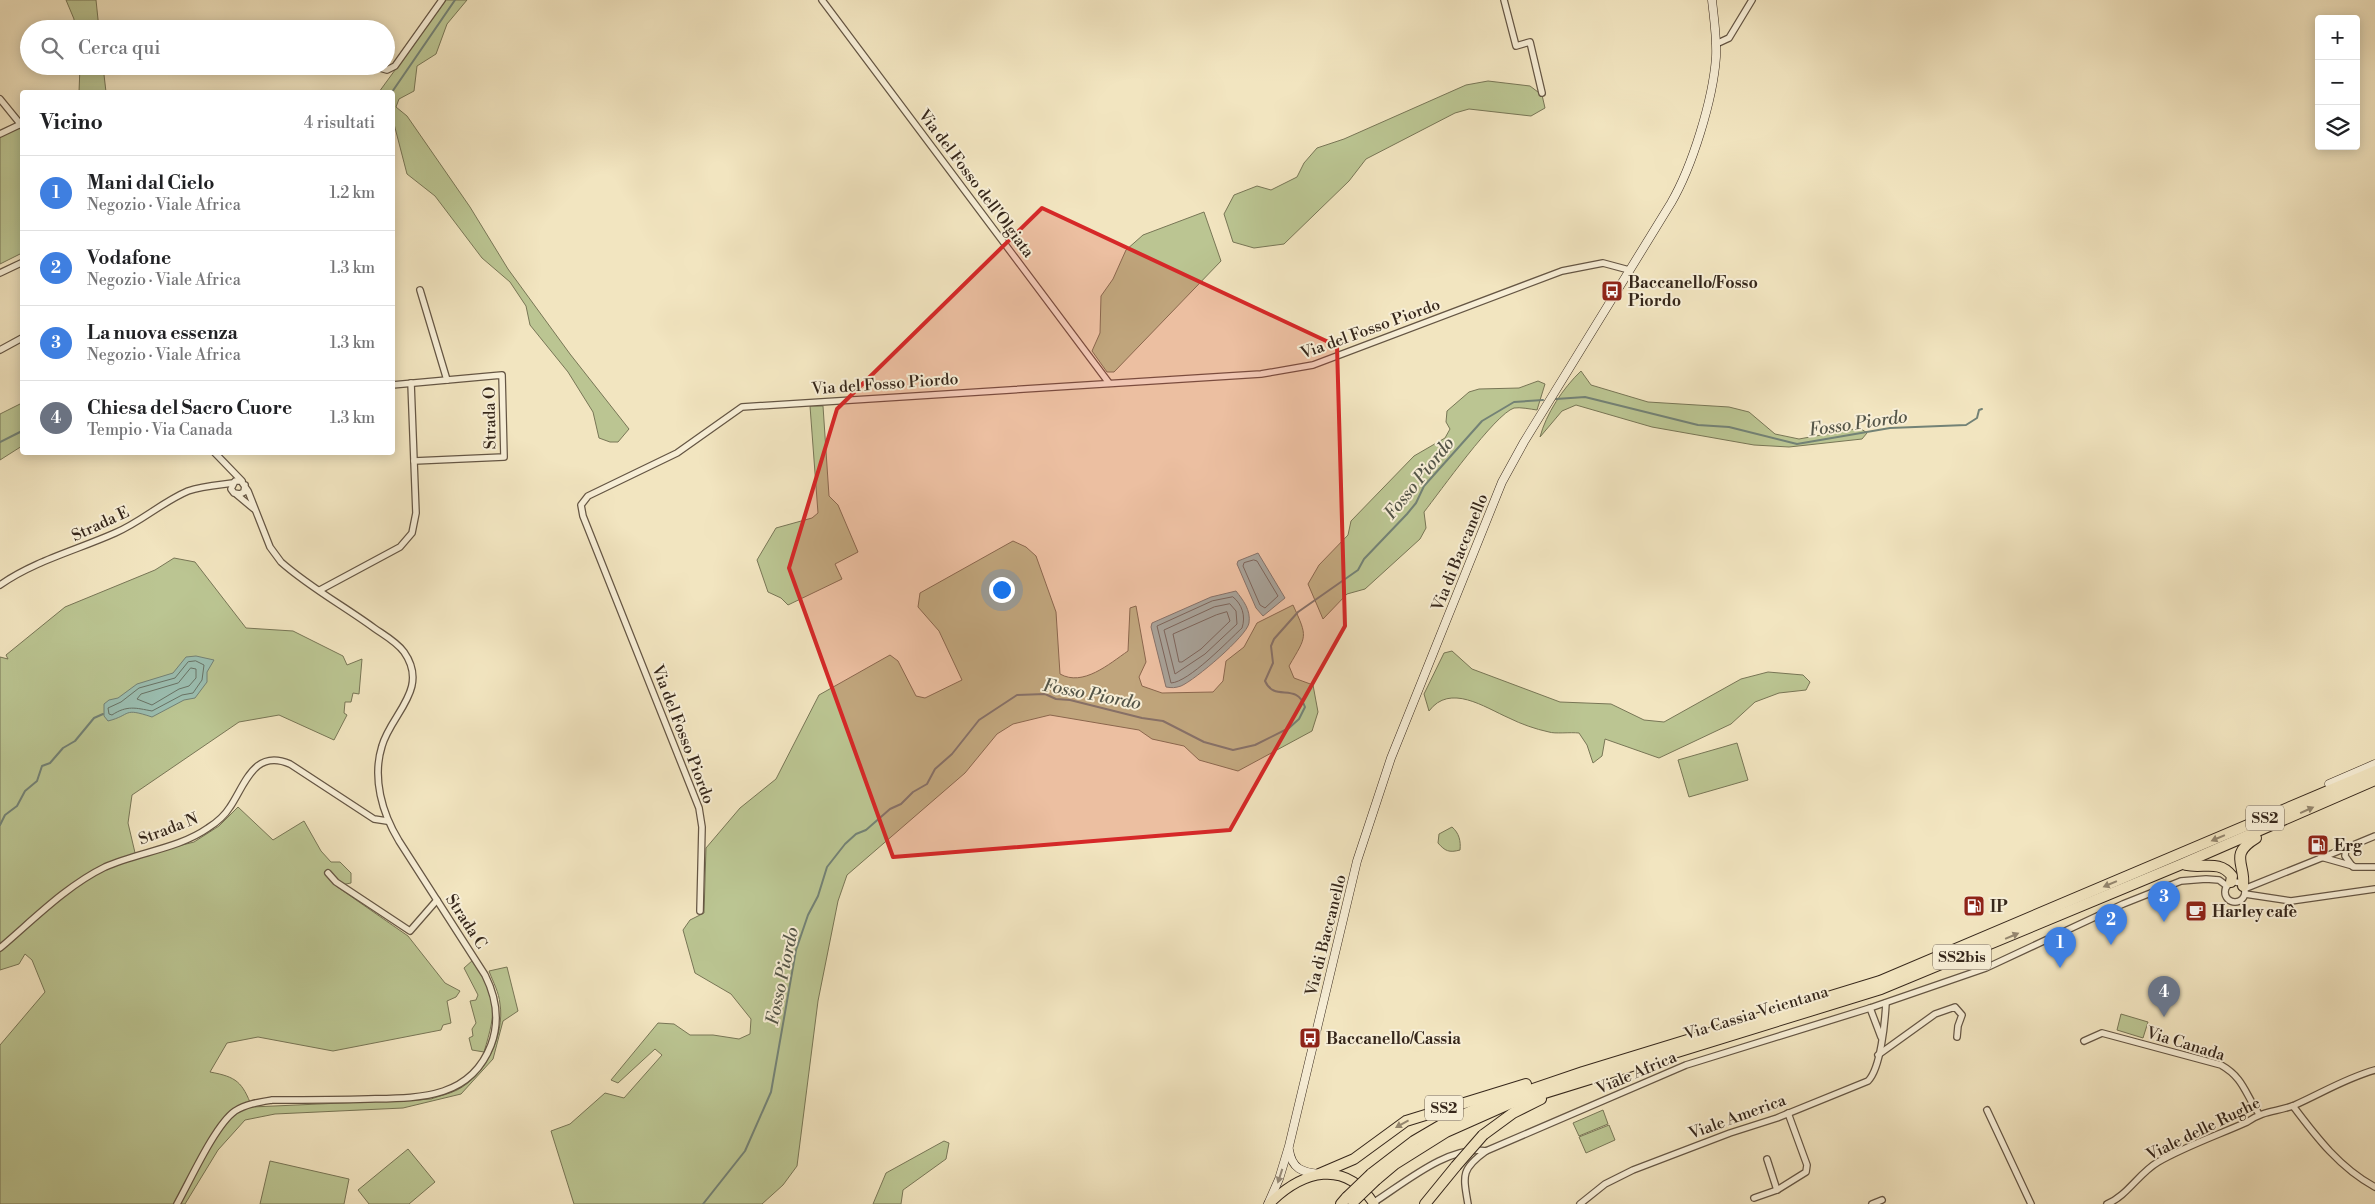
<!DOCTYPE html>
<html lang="it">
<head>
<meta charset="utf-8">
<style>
  :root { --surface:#fff; --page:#f6f6f6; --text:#202124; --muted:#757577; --line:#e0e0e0; --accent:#111827 }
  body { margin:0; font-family:"Libre Bodoni",serif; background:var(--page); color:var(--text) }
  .controls { position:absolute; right:15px; top:15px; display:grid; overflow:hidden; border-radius:5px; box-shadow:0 2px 12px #0003 }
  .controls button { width:45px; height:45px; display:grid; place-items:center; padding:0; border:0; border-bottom:1px solid var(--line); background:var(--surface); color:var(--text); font:25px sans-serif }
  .you { position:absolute; left:1001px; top:589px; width:18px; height:18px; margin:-12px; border:4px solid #fff; border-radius:50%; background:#1a73e8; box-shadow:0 0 0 8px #1a73e833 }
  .badge { display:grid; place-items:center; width:32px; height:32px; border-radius:50%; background:var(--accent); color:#fff; font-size:16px; font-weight:700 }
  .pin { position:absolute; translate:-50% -41px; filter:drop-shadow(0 1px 2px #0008) }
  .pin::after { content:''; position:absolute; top:26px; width:18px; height:15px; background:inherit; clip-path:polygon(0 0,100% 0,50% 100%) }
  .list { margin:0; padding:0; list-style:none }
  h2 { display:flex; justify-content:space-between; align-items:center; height:65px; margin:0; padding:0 20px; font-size:21px }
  h2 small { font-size:16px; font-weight:400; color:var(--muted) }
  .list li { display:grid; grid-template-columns:32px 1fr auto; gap:15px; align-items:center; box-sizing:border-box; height:75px; padding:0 20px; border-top:1px solid var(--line) }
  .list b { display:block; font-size:19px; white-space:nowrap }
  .list p { margin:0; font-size:16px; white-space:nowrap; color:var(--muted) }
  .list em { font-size:16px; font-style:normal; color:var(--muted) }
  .icon { flex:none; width:28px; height:28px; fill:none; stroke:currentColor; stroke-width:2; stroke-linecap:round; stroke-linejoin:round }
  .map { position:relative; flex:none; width:2375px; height:1204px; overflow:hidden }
  .search { position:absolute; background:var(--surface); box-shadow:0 2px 12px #0003; left:20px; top:20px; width:375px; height:55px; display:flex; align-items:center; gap:12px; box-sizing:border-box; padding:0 18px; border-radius:28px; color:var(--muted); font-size:19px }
  .panel { position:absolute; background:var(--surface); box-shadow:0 2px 12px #0003; left:20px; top:90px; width:375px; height:365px; border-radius:5px }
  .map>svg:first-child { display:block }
  .green { fill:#bbc592; stroke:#787656 }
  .water { fill:#9bbfb2; stroke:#738276 }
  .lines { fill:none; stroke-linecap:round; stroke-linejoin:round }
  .shore { stroke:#687366; stroke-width:1 }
  .stream { stroke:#738276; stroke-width:2 }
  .street-casing { stroke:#655644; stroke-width:8 }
  .secondary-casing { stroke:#36271b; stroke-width:9 }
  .primary-casing { stroke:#36271b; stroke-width:11 }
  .highway-casing { stroke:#36271b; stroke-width:12 }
  .street { stroke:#f7eed6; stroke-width:5.5 }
  .secondary { stroke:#f7eed6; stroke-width:8 }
  .primary { stroke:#f2e5c0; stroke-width:9 }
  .highway { stroke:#f2e5c0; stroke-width:10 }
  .highway-bridge-casing { stroke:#36271b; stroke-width:12; stroke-linecap:butt }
  .highway-bridge { stroke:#f2e5c0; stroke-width:10 }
  .oneway { fill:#94866e }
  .oneway2 { fill:#968a78 }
  .marked { fill:#d62828; fill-opacity:0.2; stroke:#d62828; stroke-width:4; stroke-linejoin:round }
  .labels { text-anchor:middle; stroke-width:4; stroke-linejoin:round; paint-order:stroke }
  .shield { fill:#f7eed6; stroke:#706353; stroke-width:1 }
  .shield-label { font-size:15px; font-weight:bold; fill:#36271b }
  .street-label { font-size:16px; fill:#36271b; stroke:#f7eed6 }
  .poi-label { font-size:16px; font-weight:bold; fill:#36271b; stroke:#f7eed6; text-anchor:start }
  .water-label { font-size:18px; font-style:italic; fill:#545548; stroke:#f7eed6 }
</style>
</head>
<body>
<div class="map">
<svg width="2375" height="1204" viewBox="0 0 2375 1204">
  <rect width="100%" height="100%" fill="#f2e5c0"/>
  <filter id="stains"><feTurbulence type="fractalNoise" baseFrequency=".004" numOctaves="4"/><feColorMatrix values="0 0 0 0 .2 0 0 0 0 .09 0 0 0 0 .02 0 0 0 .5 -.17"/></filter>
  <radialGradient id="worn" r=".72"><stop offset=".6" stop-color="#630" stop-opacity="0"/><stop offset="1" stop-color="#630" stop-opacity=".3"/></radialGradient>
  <g class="green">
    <polygon points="66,0 96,0 99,29 74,29 74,19"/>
    <polygon points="446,0 467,0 447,24 436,54 417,66 414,91 399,99 396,107 407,116 470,207 508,269 570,354 629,429 618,442 610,442 599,438 593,412 568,372 530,325 526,306 510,282 482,258 435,196 407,174 393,120 392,92 379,92"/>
    <polygon points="80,66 103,66 106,92 79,92"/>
    <polygon points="1488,81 1530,86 1542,95 1545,108 1531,116 1469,109 1455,113 1366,159 1349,181 1284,244 1254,248 1233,242 1224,214 1234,195 1257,186 1271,190 1297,177 1304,163 1317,148 1344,139 1466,85"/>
    <polygon points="22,126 22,253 0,264 0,134"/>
    <polygon points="1204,212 1221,261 1114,372 1107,372 1092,351 1100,333 1101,296 1113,279 1126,250 1143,235"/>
    <path d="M1581,371L1591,385L1648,402L1729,407L1749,412L1775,434L1799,439L1860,428L1867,433L1862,439L1789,447L1754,445L1652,427L1576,405L1562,411L1540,437C1546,414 1563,388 1581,371Z"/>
    <path d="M1538,381L1545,384L1537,410C1530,409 1520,407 1514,408C1495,414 1439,493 1424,512L1426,528L1420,539L1365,589L1347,594L1323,619L1308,584L1319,565L1348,535L1351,521L1414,456L1445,438L1450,429L1446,422L1447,411L1469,392L1479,389L1519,388Z"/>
    <polygon points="22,403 22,446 0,460 0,414"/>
    <polygon points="810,406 823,406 829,496 838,505 858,552 835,564 842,579 788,605 781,598 768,592 757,560 776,528 812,518 818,513"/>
    <path d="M1013,541L1026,547L1036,556L1056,612L1060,674C1083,687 1109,664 1128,651L1130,608L1136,606L1146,662L1139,677L1142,686L1162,693L1213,692L1223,681L1226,661L1244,647L1257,623L1293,605C1308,638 1307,635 1289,666L1294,678L1313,685L1318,712L1312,731L1238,771L1199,760L1184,746L1152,739L1139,730L1050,715L1013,724L997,734L965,773L847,875L838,901L818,1001L797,1166L783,1185L762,1204H574L551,1131L570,1124L605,1093L624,1098L662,1055L655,1049L618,1083L611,1080L658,1023L674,1024L690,1035H713L739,1039L750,1034L751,1019L731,994L695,973L683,930L690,920L704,913L706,848L740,808L776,779L819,695L890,655L898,661L916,696L925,698L962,680L939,631L918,607L920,593Z"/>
    <path d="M174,558L195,562L246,628L293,631L343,656L347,665L362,659L359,694L353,693L351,702H345L344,713L347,715L334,740L279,715L239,722L135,793L132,795L128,823L136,857L194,842L219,826L238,807L273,840L304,821L321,851L331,862H340L351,873V883L336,886L408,936L445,983L460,991L456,997L447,1001L451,1023L443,1025L441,1030L333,1051L258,1037L227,1043L210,1072C237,1077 242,1082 252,1107L431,1099C439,1096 449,1094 457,1090C485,1076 505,1035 500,1004C499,992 493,982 489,971L507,967L518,1011L503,1021L493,1059L461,1094L403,1108L275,1114L245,1120L218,1150L185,1204H0V1045L45,992L32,960L25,954L19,964L0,970V657L8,659L6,655L65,607L155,570Z"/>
    <path d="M1452,651L1472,669L1560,702L1611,704L1644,720L1664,722L1741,679L1768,672L1803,675L1810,682L1806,690L1779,693L1755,702L1731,724L1659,758L1605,739L1602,756L1593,763L1587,745L1579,733C1570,732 1555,734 1549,732C1535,729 1521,724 1509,718C1484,707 1450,683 1429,711L1424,694L1444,653Z"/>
    <polygon points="1737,743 1748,780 1689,797 1678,760"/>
    <path d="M1452,827C1459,833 1461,841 1460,850C1449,853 1445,851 1438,843L1439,834Z"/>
    <path d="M473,960C497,998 497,1009 484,1052L472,1050L469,1038L473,1036L472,1029L476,1023L470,1001L476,1000L478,995L464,968Z"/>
    <polygon points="2121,1014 2148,1022 2143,1038 2117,1030"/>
    <polygon points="1603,1110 1608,1124 1579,1136 1573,1123"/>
    <polygon points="1609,1125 1615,1140 1586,1153 1579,1137"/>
    <polygon points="944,1141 949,1143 946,1159 903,1190 901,1204 873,1204 886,1173"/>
    <polygon points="408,1149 435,1182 409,1204 369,1204 358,1190"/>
    <polygon points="270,1161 349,1179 344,1204 260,1204"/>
  </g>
  <g class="water">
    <polygon points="1258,553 1285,598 1263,616 1256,608 1237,564 1238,561"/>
    <path d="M1236,591C1243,600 1251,610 1249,623C1247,636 1195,680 1181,686C1175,688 1172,688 1166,687L1151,627L1152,623L1211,597Z"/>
    <path d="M196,656L214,660L207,672V682L195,698L184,700L152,717C122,707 132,715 108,721L104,716V704L109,700L118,698L137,684L173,673L186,657Z"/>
  </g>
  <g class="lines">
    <g class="shore">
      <polygon points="1254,560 1257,561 1278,596 1265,608 1260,605 1243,566 1244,563"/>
      <path d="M1233,597C1242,604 1246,616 1242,628C1228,641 1189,682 1171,683L1157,626L1212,601Z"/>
      <polygon points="1230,604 1236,611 1237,624 1205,654 1175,674 1164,630 1214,607"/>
      <polygon points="1227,612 1230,621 1201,649 1182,662 1179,662 1173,634 1216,615"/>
      <path d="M196,661L204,665L202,680L193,693L182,695L152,711C136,708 127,705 112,715L109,714L108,708L121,702L139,688L175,678L188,662Z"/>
      <polygon points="191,668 196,669 196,678 189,686 179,689 152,705 137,699 141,694 178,683"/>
    </g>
    <g class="stream">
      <polyline points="392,92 455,0"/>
      <polyline points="1556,399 1585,397 1698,425 1729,427 1797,444 1890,428 1966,425 1977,418 1979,410 1982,409"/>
      <polyline points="0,442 22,431"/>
      <polyline points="0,825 5,815 17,806 25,791 37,781 42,766 50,763 63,748 75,741 94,718 103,714"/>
      <path d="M703,1204L745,1151L771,1092L796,950L808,915L818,896L827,867L845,844L856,834L866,830L890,809L901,804L913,792L927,784L935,769L952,754L979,720L1017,695L1045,694L1056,699L1070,700L1142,718L1163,721L1204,742L1233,750L1255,745L1289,728L1299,719L1305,707C1296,681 1275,703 1265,681L1273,663L1271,646L1274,639L1298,612L1358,570L1364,559L1407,514L1416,503L1424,486L1482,421L1514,402L1543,400"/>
    </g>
    <g class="street-casing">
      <g id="street">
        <polyline points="822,0 1109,383"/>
        <polyline points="1504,0 1516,46 1530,42 1542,93"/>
        <polyline points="233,29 247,29"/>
        <polyline points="1716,44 1729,38 1752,0"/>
        <polyline points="373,66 387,70 395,66 442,0"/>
        <polyline points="0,99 22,126"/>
        <polyline points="0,134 21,124"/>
        <polyline points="0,273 21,263"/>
        <polyline points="420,290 447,380"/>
        <polyline points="0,350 22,338"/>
        <polyline points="392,385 502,375 504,457 414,461"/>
        <polyline points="214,452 242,481"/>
        <polyline points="236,494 254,509"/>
        <path d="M0,585C34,561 77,550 115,533C141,522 162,502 188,491C202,486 218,485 233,483"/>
        <polyline points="320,590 400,547 412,533 416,513 411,383"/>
        <polyline points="2375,836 2346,848 2345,856 2353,867 2375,867"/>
        <polyline points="2321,857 2353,866"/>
        <polyline points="328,873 336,882 410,931 437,900"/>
        <circle cx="2235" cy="892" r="10"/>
        <polyline points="2244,889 2346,848"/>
        <polyline points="2245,894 2291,901 2375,889"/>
        <polyline points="700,911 702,827 699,808 583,516 581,505 588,496 677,453 742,407 1261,374 1313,365 1562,271 1603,263 1629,270"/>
        <path d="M0,948C33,920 66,886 105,867C138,852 178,849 208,828C216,823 225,815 230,807C245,785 254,748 290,764L374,819L387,821"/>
        <polyline points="1870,1008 1881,1037"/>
        <path d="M2084,1041L2102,1033L2221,1065C2244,1078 2245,1094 2259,1114"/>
        <polyline points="1878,1055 1935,1014 1955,1007 1962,1015 1958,1026 1957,1037"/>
        <path d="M2293,1106C2317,1138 2340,1168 2375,1187"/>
        <polyline points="1987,1110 2031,1204"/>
        <polyline points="1767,1159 1777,1190"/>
        <polyline points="1754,1198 1777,1190 1806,1172 1807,1165 1788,1113"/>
        <path d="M1373,1203C1403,1184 1450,1144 1486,1151L1686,1065L1870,1008L1986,968L2123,904L2181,881L2206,879L2219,880L2227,886"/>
        <path d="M177,1204C190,1181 215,1125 235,1111C246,1104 260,1102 272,1100C304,1100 336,1100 368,1099C417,1098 470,1100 491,1045C500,1021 496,997 485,975L399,841C382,813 372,778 382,746C391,714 430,689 404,652C397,642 384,635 374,628C344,606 309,587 281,562L270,547L248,491L241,481H235L231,489L234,493L240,494L244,492L245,485"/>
        <path d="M1468,1204C1463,1175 1461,1169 1486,1151"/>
        <path d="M1580,1204L1605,1184L1633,1170L1730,1133L1777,1118L1868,1081C1881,1068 1885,1021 1886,1003"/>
        <polyline points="1872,1204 1882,1200"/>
        <path d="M2107,1204C2127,1196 2139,1173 2158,1162C2186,1146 2218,1135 2247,1122C2264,1110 2278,1112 2295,1105C2322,1093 2346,1078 2375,1070"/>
      </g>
    </g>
    <g class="secondary-casing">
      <g id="secondary">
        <polyline points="2329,784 2375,764"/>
        <path d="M1289,1150C1292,1169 1302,1172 1319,1174"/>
        <path d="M1268,1204L1279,1179L1289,1146L1357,861L1391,758L1502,482L1524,442L1671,203C1692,167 1713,100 1716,57C1717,38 1714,19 1712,0"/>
      </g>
    </g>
    <g class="primary-casing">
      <path id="primary" d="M1269,1204C1302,1171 1345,1158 1374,1204"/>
    </g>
    <g class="highway-casing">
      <g id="highway">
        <path d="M2186,865C2203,869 2219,859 2232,876L2231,882"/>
        <path d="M2243,886C2246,864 2228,855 2256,838"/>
        <polyline points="1483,1135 1513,1113 1541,1099"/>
        <polyline points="1319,1174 1354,1159 1406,1121 1526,1084"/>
        <polyline points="1371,1174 1414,1141 1443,1124 1480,1107 1583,1072 1880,981 2375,771"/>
        <polyline points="1376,1180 1395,1164 1446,1132 1509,1104 1881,989 2182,864 2375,780"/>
        <polyline points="1341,1204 1347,1197"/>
        <polyline points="1425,1204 1456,1166"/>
      </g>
    </g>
    <use href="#street" class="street"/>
    <use href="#secondary" class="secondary"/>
    <use href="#primary" class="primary"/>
    <use href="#highway" class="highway"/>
    <g class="highway-bridge-casing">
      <g id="highway-bridge">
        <polyline points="1456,1166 1483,1135"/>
        <polyline points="1347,1197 1371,1174"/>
        <polyline points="1353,1202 1376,1180"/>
      </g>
    </g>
    <use href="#highway-bridge" class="highway-bridge"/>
  </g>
  <defs><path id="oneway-solid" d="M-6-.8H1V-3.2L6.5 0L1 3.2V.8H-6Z" transform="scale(1.25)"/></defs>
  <g class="oneway">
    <use href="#oneway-solid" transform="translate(2307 810) rotate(-24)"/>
    <use href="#oneway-solid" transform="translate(2218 838) rotate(157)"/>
    <use href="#oneway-solid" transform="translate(2110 884) rotate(157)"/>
    <use href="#oneway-solid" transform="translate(2012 936) rotate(-23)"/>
    <use href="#oneway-solid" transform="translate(1402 1124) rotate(151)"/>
  </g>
  <use class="oneway2" href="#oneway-solid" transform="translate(1280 1176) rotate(108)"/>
  <path class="marked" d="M1042,208L1337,346L1345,626L1230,830L893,857L789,568L837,409Z"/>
  <defs>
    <g id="bus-square" transform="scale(1.125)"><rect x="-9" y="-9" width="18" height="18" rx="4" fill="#8f2418" stroke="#f7eed6"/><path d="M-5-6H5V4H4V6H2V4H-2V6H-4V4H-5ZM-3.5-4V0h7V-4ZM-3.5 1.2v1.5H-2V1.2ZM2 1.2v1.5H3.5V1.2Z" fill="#fff"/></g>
    <g id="fuel-square" transform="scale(1.125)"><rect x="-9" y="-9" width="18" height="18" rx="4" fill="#8f2418" stroke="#f7eed6"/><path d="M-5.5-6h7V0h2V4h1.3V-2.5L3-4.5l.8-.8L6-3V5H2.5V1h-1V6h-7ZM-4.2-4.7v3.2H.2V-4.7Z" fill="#fff"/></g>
    <g id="cafe-square" transform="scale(1.125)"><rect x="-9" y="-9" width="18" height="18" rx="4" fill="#8f2418" stroke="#f7eed6"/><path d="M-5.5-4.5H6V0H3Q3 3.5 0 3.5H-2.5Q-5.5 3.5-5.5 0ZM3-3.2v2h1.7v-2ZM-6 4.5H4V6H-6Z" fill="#fff"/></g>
  </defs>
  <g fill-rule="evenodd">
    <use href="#bus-square" x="1612" y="291"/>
    <use href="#fuel-square" x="2318" y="845"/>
    <use href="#fuel-square" x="1974" y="906"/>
    <use href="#cafe-square" x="2196" y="911"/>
    <use href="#bus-square" x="1310" y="1038"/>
  </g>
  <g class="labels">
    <g class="shield">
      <rect x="2246" y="805.5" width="38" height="25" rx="4"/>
      <rect x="1933" y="944.5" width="58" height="25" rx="4"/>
      <rect x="1425" y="1095.5" width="38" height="25" rx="4"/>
    </g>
    <g class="shield-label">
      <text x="2265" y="823">SS2</text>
      <text x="1962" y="962">SS2bis</text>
      <text x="1444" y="1113">SS2</text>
    </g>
    <g class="street-label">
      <text transform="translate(977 183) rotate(53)" y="6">Via del Fosso dell'Olgiata</text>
      <text transform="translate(1370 328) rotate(-20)" y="6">Via del Fosso Piordo</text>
      <text transform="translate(885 383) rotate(-4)" y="6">Via del Fosso Piordo</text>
      <text transform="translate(489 418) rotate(-91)" y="6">Strada O</text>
      <text transform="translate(100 523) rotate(-25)" y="6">Strada E</text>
      <text transform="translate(1459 552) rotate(-68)" y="6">Via di Baccanello</text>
      <text transform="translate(684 734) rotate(69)" y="6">Via del Fosso Piordo</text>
      <text transform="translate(168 828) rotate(-21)" y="6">Strada N</text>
      <text transform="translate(467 921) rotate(57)" y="6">Strada C</text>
      <text transform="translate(1325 935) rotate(-76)" y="6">Via di Baccanello</text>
      <text transform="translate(1756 1012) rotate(-17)" y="6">Via Cassia Veientana</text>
      <text transform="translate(2186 1043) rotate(17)" y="6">Via Canada</text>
      <text transform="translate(1636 1072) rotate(-23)" y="6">Viale Africa</text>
      <text transform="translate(1737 1116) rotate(-20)" y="6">Viale America</text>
      <text transform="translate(2203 1128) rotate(-26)" y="6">Viale delle Rughe</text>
    </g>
    <g class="poi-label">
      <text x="1628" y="288">Baccanello/Fosso<tspan x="1628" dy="18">Piordo</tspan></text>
      <text x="2334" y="851">Erg</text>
      <text x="1990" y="912">IP</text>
      <text x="2212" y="917">Harley cafè</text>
      <text x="1326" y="1044">Baccanello/Cassia</text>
    </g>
    <g class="water-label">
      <text transform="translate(1858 423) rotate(-8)" y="6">Fosso Piordo</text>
      <text transform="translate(1419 478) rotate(-51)" y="6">Fosso Piordo</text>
      <text transform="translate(1092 694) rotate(11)" y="6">Fosso Piordo</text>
      <text transform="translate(782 976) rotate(-78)" y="6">Fosso Piordo</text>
    </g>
  </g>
  <rect width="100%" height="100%" filter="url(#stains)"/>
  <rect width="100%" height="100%" fill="url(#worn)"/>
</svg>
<div class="controls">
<button>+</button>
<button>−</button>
<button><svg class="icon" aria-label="layers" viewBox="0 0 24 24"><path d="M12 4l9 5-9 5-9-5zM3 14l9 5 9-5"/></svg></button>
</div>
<div class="you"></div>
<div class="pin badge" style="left:2060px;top:968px;background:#3f7fe0">1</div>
<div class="pin badge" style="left:2111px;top:945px;background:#3f7fe0">2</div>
<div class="pin badge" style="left:2164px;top:922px;background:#3f7fe0">3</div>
<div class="pin badge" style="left:2164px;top:1017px;background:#6b7280">4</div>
<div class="search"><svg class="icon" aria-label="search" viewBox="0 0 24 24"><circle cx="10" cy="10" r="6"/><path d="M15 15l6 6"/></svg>Cerca qui</div>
<section class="panel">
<h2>Vicino<small>4 risultati</small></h2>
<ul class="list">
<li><span class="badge" style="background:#3f7fe0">1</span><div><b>Mani dal Cielo</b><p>Negozio · Viale Africa</p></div><em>1.2 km</em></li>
<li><span class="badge" style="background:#3f7fe0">2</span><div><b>Vodafone</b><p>Negozio · Viale Africa</p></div><em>1.3 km</em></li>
<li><span class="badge" style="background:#3f7fe0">3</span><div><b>La nuova essenza</b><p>Negozio · Viale Africa</p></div><em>1.3 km</em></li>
<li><span class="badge" style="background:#6b7280">4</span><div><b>Chiesa del Sacro Cuore</b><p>Tempio · Via Canada</p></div><em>1.3 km</em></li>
</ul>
</section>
</div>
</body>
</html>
